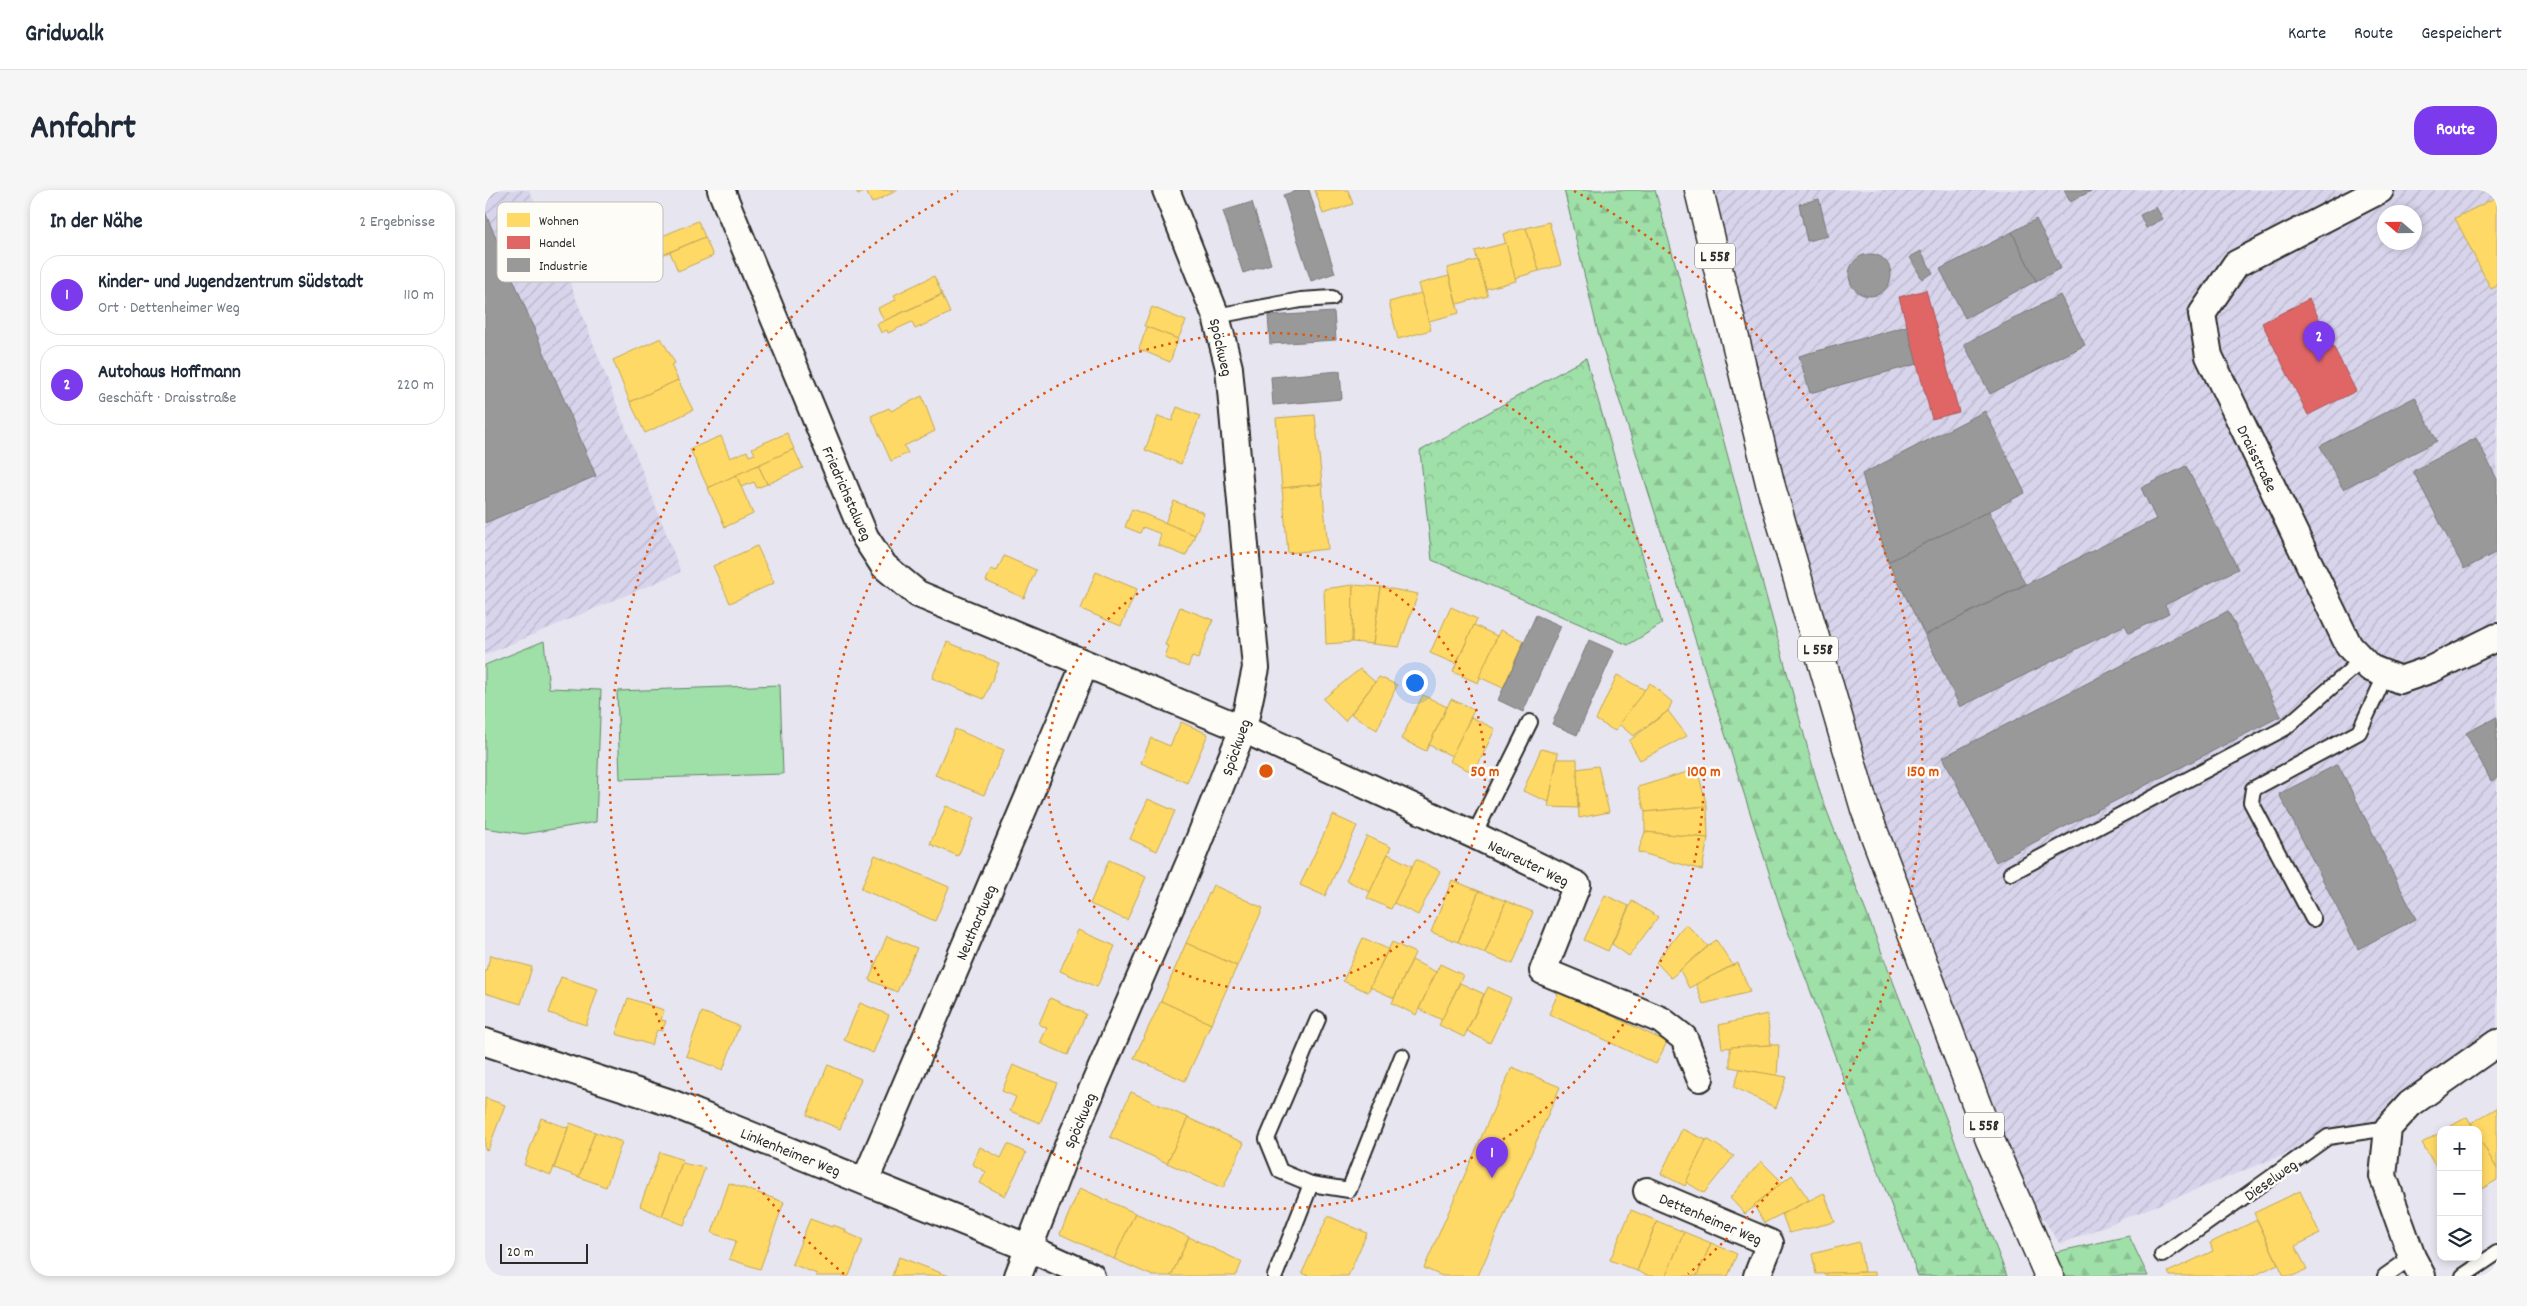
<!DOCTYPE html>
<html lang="de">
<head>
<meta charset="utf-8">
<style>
  :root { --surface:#fff; --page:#f6f6f7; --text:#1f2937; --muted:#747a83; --line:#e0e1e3; --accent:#7c3aed }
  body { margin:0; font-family:Dekko,sans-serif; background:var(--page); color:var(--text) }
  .controls { position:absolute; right:15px; bottom:15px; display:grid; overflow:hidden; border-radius:10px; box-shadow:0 2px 8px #0003 }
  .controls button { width:45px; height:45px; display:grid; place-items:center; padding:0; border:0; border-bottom:1px solid var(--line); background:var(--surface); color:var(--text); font:25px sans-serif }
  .compass { position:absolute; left:1892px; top:15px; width:45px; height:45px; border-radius:50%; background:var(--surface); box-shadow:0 2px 8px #0003; rotate:290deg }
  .scale { position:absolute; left:15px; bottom:12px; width:88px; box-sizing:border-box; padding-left:5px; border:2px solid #2b2b2b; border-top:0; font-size:14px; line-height:18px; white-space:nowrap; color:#2b2b2b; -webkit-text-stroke:4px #fdfcf7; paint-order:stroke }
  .you { position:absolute; left:929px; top:492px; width:18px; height:18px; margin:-12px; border:4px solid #fff; border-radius:50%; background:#1a73e8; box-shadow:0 0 0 8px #1a73e833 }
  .badge { display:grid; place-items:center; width:32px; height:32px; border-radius:50%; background:var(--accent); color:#fff; font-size:16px; font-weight:700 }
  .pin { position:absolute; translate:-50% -41px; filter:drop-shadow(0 1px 2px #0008) }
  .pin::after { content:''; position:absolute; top:26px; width:18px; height:15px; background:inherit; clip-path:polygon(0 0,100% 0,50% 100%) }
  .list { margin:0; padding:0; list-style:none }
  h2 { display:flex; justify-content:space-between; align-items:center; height:65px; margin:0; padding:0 20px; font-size:21px }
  h2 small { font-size:16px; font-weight:400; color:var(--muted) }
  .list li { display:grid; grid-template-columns:32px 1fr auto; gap:15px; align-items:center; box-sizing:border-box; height:80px; margin:0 10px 10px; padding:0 10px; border:1px solid var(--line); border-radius:20px }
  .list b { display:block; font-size:19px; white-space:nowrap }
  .list p { margin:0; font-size:16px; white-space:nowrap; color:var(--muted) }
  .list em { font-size:16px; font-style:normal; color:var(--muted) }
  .icon { flex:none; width:28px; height:28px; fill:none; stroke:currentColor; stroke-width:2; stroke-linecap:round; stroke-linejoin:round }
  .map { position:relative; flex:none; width:2012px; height:1086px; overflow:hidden; border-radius:20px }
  header { display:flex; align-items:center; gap:30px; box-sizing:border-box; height:70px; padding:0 25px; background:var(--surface); border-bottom:1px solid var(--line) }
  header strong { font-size:24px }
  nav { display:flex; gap:28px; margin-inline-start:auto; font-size:18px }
  .intro { display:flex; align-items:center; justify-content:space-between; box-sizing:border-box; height:120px; padding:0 30px }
  h1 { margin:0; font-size:35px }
  .button { padding:12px 22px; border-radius:20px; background:var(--accent); color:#fff; font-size:18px; font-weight:700 }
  main { display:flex; gap:30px; padding:0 30px }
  aside { flex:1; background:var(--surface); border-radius:20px; box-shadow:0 2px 8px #0003 }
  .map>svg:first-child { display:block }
  .industrial { fill:url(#industrial-furrows); fill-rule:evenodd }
  .forest { fill:url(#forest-firs); stroke:#65856a }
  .park { fill:url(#park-crowns); stroke:#65856a }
  .garden { fill:#9fdfa8; stroke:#65856a }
  .homes { fill:#ffd966; stroke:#bfa554 }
  .shops { fill:#e06666; stroke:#aa5454 }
  .industry { fill:#999; stroke:#787878 }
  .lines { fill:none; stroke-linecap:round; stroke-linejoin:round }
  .lane-casing { stroke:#2b2b2b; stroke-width:18 }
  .street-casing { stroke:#2b2b2b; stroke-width:30 }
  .primary-casing { stroke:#2b2b2b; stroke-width:31 }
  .lane { stroke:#fdfcf7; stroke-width:14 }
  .street { stroke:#fdfcf7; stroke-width:26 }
  .primary { stroke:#fdfcf7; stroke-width:28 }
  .ring { fill:none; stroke:#df570e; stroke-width:2.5; stroke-dasharray:2.5 5 }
  .labels { text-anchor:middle; stroke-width:5; stroke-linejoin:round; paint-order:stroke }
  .shield { fill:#fdfcf7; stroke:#6a6a68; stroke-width:1 }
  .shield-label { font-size:15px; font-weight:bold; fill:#2b2b2b }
  .street-label { font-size:16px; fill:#2b2b2b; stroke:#fdfcf7 }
  .key { fill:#fdfcf7; stroke:#bebdba; stroke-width:1 }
  .key-label { font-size:14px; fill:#2b2b2b }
  .centre { fill:#df570e; stroke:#fdfcf7; stroke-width:2.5 }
  .ring-label { font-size:15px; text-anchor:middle; font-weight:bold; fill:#df570e; stroke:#fdfcf7; stroke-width:5; stroke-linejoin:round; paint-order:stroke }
</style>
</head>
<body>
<header>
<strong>Gridwalk</strong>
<nav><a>Karte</a><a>Route</a><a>Gespeichert</a></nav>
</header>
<div class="intro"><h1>Anfahrt</h1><a class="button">Route</a></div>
<main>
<aside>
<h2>In der Nähe<small>2 Ergebnisse</small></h2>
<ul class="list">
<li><span class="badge">1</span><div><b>Kinder- und Jugendzentrum Südstadt</b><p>Ort · Dettenheimer Weg</p></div><em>110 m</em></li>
<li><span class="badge">2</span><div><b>Autohaus Hoffmann</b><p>Geschäft · Draisstraße</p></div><em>220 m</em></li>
</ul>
</aside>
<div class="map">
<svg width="2012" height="1086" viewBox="0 0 2012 1086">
  <defs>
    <pattern id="industrial-furrows" width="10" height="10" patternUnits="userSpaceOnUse" patternTransform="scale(1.25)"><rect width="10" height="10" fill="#d7d4eb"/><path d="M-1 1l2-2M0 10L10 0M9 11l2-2" fill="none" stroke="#b9b6ca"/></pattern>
    <pattern id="forest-firs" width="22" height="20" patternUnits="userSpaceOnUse" patternTransform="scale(1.25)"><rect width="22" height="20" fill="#9fdfa8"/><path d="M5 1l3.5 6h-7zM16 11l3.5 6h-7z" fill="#89c091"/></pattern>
    <pattern id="park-crowns" width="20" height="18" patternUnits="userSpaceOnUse" patternTransform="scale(1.25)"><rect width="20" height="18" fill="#9fdfa8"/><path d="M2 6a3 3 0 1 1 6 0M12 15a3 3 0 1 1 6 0" fill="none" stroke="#89c091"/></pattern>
  </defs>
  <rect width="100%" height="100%" fill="#e7e5f0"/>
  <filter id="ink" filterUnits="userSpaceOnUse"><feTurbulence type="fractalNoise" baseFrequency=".02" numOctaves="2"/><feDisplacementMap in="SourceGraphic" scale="10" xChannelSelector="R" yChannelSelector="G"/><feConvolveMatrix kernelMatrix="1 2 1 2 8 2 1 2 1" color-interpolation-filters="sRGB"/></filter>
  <g filter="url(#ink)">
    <g class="industrial">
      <polygon points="0,0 44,0 77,72 196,382 0,465"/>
      <path d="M1214,0H2012V853L1903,938L1843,947L1575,1054L1505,950L1440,781ZM1900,22H1930V52H1900Z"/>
    </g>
    <g class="forest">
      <polygon points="1079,0 1170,0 1335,603 1522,1086 1433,1086 1301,736 1114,146"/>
      <polygon points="1644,1046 1663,1086 1577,1086 1566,1063"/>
    </g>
    <polygon class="park" points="1101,168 1177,434 1143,455 947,370 935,261"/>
    <g class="garden">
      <polygon points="59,451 64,498 116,500 111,632 39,644 0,638 0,475"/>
      <polygon points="295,495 298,584 135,589 132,501"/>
    </g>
    <g class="homes">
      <polygon points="371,0 413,0 387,13 381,1 373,5"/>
      <polygon points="830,0 863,0 868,14 838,24"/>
      <polygon points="2012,7 2012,96 2006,99 1970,28"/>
      <polygon points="213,31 220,47 137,82 130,66"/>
      <polygon points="1064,32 1076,75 1054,81 1041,38"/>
      <polygon points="1041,38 1054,81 1030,88 1018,44"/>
      <polygon points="220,47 228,66 193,81 185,62"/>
      <polygon points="1021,53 1031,91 1000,99 990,61"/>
      <polygon points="993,70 1003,106 972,114 962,78"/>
      <polygon points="449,86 457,104 399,131 393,118 411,110 409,105"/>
      <polygon points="964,86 974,123 944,131 933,94"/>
      <polygon points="936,103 946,140 913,149 904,112"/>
      <polygon points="457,105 465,123 430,139 427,132 403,143 402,140 396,143 392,134"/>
      <polygon points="667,117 701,131 693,149 659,136"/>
      <polygon points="662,137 693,149 685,172 654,159"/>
      <polygon points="176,148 190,173 186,175 193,190 145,212 128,170"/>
      <polygon points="193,190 208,220 160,243 145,212"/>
      <polygon points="437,206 450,241 419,256 423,263 406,271 386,226 404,218 406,221"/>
      <polygon points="692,217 715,226 696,274 660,260 673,226 687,231"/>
      <polygon points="830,225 837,294 797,298 791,228"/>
      <polygon points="302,243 309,259 223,298 205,259 236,246 245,268 262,261 264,266 270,264 267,258"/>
      <polygon points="309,259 318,278 282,294 273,275"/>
      <polygon points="273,275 282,294 272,298 269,292 256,297 251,285"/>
      <polygon points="251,285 268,324 240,337 223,298"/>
      <polygon points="837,294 843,359 803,363 797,298"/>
      <polygon points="689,311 719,323 710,345 680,333"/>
      <polygon points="647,319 710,345 701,366 673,355 676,344 658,337 655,343 640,337"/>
      <polygon points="272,356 289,393 245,413 228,376"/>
      <polygon points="519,366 551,380 539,408 501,391 506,379 512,381"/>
      <polygon points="611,382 652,399 636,436 596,419"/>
      <polygon points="868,395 867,452 841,454 839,399"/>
      <polygon points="868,395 896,397 888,454 867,452"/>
      <polygon points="896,397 933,404 914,457 888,454"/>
      <polygon points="695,417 728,430 713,469 707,467 703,477 680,468 684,456 680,455"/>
      <polygon points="966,417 992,429 971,474 945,463"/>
      <polygon points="989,435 1012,446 993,493 968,482"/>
      <polygon points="1015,440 1039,451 1018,498 994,487"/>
      <polygon points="462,452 514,473 499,509 447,488"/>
      <polygon points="875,479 890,492 860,531 838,509"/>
      <polygon points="1132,485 1160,500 1130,541 1111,530"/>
      <polygon points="894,487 912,495 892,540 866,524"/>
      <polygon points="1165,493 1187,512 1183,521 1148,546 1134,534"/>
      <polygon points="938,505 962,517 941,561 916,549"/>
      <polygon points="966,509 989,520 967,566 944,555"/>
      <polygon points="1183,521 1202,546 1155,570 1144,551"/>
      <polygon points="986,527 1010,539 989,583 964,571"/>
      <polygon points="696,532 723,544 702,593 656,573 666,548 685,556"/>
      <polygon points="470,539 519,560 499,605 450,585"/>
      <polygon points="1056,559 1073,563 1064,612 1038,601"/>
      <polygon points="1072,569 1092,569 1093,618 1063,617"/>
      <polygon points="1113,576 1124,622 1094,628 1092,579"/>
      <polygon points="1212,579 1222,616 1160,622 1153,597"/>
      <polygon points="663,609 690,621 672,661 645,649"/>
      <polygon points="461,616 489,628 473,666 445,654"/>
      <polygon points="1222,616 1223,648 1160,642 1160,622"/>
      <polygon points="848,625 872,636 840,706 815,695"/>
      <polygon points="1160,642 1223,648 1217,680 1153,662"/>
      <polygon points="882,646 906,657 885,702 861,690"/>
      <polygon points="903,664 927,676 906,719 882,708"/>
      <polygon points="390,665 464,697 450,731 376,699"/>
      <polygon points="931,669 955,681 933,725 909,713"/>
      <polygon points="624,670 661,687 642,730 605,714"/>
      <polygon points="967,690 994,701 973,752 946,742"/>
      <polygon points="728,695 778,718 752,776 701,753"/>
      <polygon points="994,701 1021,711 1000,763 973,752"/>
      <polygon points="1120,705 1144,716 1123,761 1099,750"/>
      <polygon points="1021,711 1048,722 1028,774 1000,763"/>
      <polygon points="1147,711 1173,727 1144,766 1127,754"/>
      <polygon points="1201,734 1223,756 1186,788 1171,772"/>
      <polygon points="593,740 630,756 612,797 575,781"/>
      <polygon points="402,746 432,758 412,802 384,790"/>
      <polygon points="878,748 903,759 883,802 858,791"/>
      <polygon points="1231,750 1248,775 1204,798 1195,780"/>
      <polygon points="907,752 930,763 909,808 885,797"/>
      <polygon points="701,753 752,776 726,834 676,811"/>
      <polygon points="6,765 47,777 36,814 0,803 0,783"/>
      <polygon points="927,770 951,782 931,825 907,813"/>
      <polygon points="1253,773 1265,802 1218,814 1211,794"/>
      <polygon points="955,774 978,785 957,830 934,819"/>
      <polygon points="76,787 113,799 101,835 64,823"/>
      <polygon points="975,793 999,804 979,847 954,835"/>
      <polygon points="1003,797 1026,808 1005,853 982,841"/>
      <polygon points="1074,801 1182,852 1171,874 1064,824"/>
      <polygon points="143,808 179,820 176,830 181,831 177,841 172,840 166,855 131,844"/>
      <polygon points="565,808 601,824 583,865 555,853 562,838 554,834"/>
      <polygon points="676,811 726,834 700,891 649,868"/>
      <polygon points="375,813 404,825 388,863 359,850"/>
      <polygon points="217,822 254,836 238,880 201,866"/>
      <polygon points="1282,824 1286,855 1237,858 1234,835"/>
      <polygon points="1286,855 1294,855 1292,886 1245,877 1245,857"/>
      <polygon points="343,875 376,889 355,939 322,925"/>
      <polygon points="528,875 572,893 555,933 525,921 531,907 517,901"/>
      <polygon points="1027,877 1075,897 993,1086 957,1086 939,1078"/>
      <polygon points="1255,879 1302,887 1291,918 1249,897"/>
      <polygon points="646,902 703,928 682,973 625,947"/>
      <polygon points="0,908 20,915 3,960 0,959"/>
      <polygon points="2012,918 2012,979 1993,946 1993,940 1990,940 1986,933"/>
      <polygon points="1982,927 1990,940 1959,940"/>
      <polygon points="56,928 83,938 66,985 39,975"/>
      <polygon points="703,928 759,953 738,998 682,973"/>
      <polygon points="85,933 110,942 94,987 69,978"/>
      <polygon points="1197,939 1221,950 1200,996 1176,984"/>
      <polygon points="110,942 137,952 121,997 94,987"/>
      <polygon points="1956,942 1956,986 1937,953"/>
      <polygon points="1993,946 2012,979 2012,990 1993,1001"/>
      <polygon points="1222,949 1249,966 1219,1003 1201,992"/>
      <polygon points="523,954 541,963 520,1006 495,993 501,982 487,974 495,957 516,968"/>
      <polygon points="175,962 198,970 177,1026 155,1016"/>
      <polygon points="1276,971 1298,993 1260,1024 1245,1008"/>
      <polygon points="197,973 220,978 199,1035 177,1026"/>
      <polygon points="1307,985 1324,1010 1279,1033 1269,1015"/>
      <polygon points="244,993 299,1012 275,1079 244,1069 251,1051 227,1043"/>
      <polygon points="595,998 650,1023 629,1069 575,1044"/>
      <polygon points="1815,1001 1835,1044 1810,1056 1822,1079 1808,1086 1799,1086 1769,1023"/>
      <polygon points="1339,1003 1350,1032 1304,1043 1297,1024"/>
      <polygon points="1146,1020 1172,1031 1152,1081 1125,1070"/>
      <polygon points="650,1023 704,1047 686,1086 668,1086 629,1069"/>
      <polygon points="843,1026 882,1043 863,1086 824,1086 817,1083"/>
      <polygon points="325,1029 347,1037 348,1035 361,1040 360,1042 378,1050 364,1086 331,1086 332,1084 307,1074"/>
      <polygon points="1772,1030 1793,1074 1768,1086 1685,1086 1683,1082 1728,1061 1725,1053"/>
      <polygon points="1172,1031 1199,1042 1181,1086 1164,1086 1152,1081"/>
      <polygon points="1199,1042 1226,1053 1212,1086 1181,1086"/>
      <polygon points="704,1047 757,1072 751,1086 686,1086"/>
      <polygon points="1374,1052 1379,1082 1331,1084 1327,1064"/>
      <polygon points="1226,1053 1252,1064 1243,1086 1212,1086"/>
      <polygon points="414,1067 464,1086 407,1086"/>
      <polygon points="1390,1082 1390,1086 1341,1086 1341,1083"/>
    </g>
    <g class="shops">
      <polygon points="1441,100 1474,222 1447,229 1414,107"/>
      <polygon points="1824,109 1871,201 1823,225 1777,133"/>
    </g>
    <g class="industry">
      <polygon points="814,0 824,0 850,83 826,91 798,5"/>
      <polygon points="1579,0 1608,0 1585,12"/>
      <polygon points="1334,9 1343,46 1322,51 1314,14"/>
      <polygon points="767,12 786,74 758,83 738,21"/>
      <polygon points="1671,17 1678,29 1661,38 1655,25"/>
      <polygon points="0,22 111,286 0,333"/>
      <polygon points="1551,29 1576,78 1551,91 1527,42"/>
      <polygon points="1527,42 1551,91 1480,128 1455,79"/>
      <polygon points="1436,61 1448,83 1437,89 1425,67"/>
      <circle cx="1385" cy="85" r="21"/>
      <polygon points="1575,105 1600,155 1505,204 1479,154"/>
      <polygon points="849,122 851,150 785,154 783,126"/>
      <polygon points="1422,136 1432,174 1325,203 1314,166"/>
      <polygon points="855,181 857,209 788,215 786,187"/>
      <polygon points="1930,207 1952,251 1858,299 1835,256"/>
      <polygon points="1500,221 1540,303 1403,372 1377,284"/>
      <polygon points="1991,248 2012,289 2012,362 1979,379 1928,281"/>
      <polygon points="1701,276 1753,379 1680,415 1684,423 1644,443 1640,435 1475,517 1440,445 1671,329 1656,298"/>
      <polygon points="1504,321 1540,394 1440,445 1403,372"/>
      <polygon points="1743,421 1796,526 1511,672 1458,567"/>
      <polygon points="1051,425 1076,436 1038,522 1013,510"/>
      <polygon points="1104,450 1129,461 1092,545 1067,534"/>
      <polygon points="2012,527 2012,588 2006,591 1981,543"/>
      <polygon points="1853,574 1931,729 1873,759 1794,604"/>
    </g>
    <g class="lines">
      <g class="lane-casing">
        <g id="lane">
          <polyline points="731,126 816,110 847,108"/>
          <polyline points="989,645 1045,532"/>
          <polyline points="1526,683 1800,538 1877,470"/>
          <polyline points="1828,729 1766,612 1768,599 1874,542 1901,484"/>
          <polyline points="826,994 795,981 782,949 833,829"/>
          <polyline points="1677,1065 1843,947 1903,938"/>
          <polyline points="790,1086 826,994 864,1000 917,866"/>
          <polyline points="1900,1086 1927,1067"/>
          <polyline points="1978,1086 2012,1063"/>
        </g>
      </g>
      <g class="street-casing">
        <g id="street">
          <polyline points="236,0 380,347 399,376 433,404 758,539 989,645 1092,695 1058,781 1176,830 1199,848 1215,888"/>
          <polyline points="1895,0 1751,74 1717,124 1724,166 1864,456 1885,478 1915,490 1947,479 2012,447"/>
          <polyline points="0,852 186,913 544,1058 606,1086"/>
          <polyline points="380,991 600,474"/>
          <polyline points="1162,1001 1285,1053 1272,1086"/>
          <polyline points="533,1086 583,956 710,660 758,539 771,478 744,178 731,126 681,0"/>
          <polyline points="1937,1086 1927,1067 1898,986 1903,938 1925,914 2012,853"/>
        </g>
      </g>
      <g class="primary-casing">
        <polyline id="primary" points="1214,0 1286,297 1380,619 1505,950 1564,1086"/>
      </g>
      <use href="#lane" class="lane"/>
      <use href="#street" class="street"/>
      <use href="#primary" class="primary"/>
    </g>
  </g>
  <g class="ring">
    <circle cx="781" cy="581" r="219"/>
    <circle cx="781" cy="581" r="438"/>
    <path d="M359 1084A657 657 0 0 1 473 1M1089 1A657 657 0 0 1 1203 1084"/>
  </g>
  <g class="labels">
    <g class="shield">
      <rect x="1210" y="53.5" width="40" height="25" rx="4"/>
      <rect x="1313" y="446.5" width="40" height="25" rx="4"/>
      <rect x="1479" y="922.5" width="40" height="25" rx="4"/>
    </g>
    <g class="shield-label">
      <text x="1230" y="71">L 558</text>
      <text x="1333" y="464">L 558</text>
      <text x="1499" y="940">L 558</text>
    </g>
    <g class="street-label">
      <text transform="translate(737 157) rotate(77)" y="6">Spöckweg</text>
      <text transform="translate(1773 268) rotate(64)" y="6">Draisstraße</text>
      <text transform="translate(363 303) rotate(66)" y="6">Friedrichstalweg</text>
      <text transform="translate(750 557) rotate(-71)" y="6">Spöckweg</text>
      <text transform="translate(1044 672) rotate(26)" y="6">Neureuter Weg</text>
      <text transform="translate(490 732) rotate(-67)" y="6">Neuthardweg</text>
      <text transform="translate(594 930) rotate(-67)" y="6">Spöckweg</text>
      <text transform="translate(306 961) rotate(22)" y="6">Linkenheimer Weg</text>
      <text transform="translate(1785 989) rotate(-35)" y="6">Dieselweg</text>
      <text transform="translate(1226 1028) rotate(23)" y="6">Dettenheimer Weg</text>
    </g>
  </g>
  <rect x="12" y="12" width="166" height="80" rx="8" class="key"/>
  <rect x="22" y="23" width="23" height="14" fill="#ffd966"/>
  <rect x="22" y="46" width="23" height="13" fill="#e06666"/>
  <rect x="22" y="68" width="23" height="14" fill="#999"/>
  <g class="key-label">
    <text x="54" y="35">Wohnen</text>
    <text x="54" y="57">Handel</text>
    <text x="54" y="80">Industrie</text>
  </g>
  <circle cx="781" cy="581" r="8" class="centre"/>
  <g class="ring-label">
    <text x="1000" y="586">50 m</text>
    <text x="1219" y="586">100 m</text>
    <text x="1438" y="586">150 m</text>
  </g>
</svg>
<div class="controls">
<button>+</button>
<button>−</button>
<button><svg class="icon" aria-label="layers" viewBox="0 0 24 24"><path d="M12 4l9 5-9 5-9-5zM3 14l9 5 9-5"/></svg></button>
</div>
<svg class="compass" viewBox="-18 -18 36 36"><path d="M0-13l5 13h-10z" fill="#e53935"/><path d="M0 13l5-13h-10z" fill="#747a83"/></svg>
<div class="scale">20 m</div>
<div class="you"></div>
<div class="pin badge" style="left:1007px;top:988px">1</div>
<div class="pin badge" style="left:1834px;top:172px">2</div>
</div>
</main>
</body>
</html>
